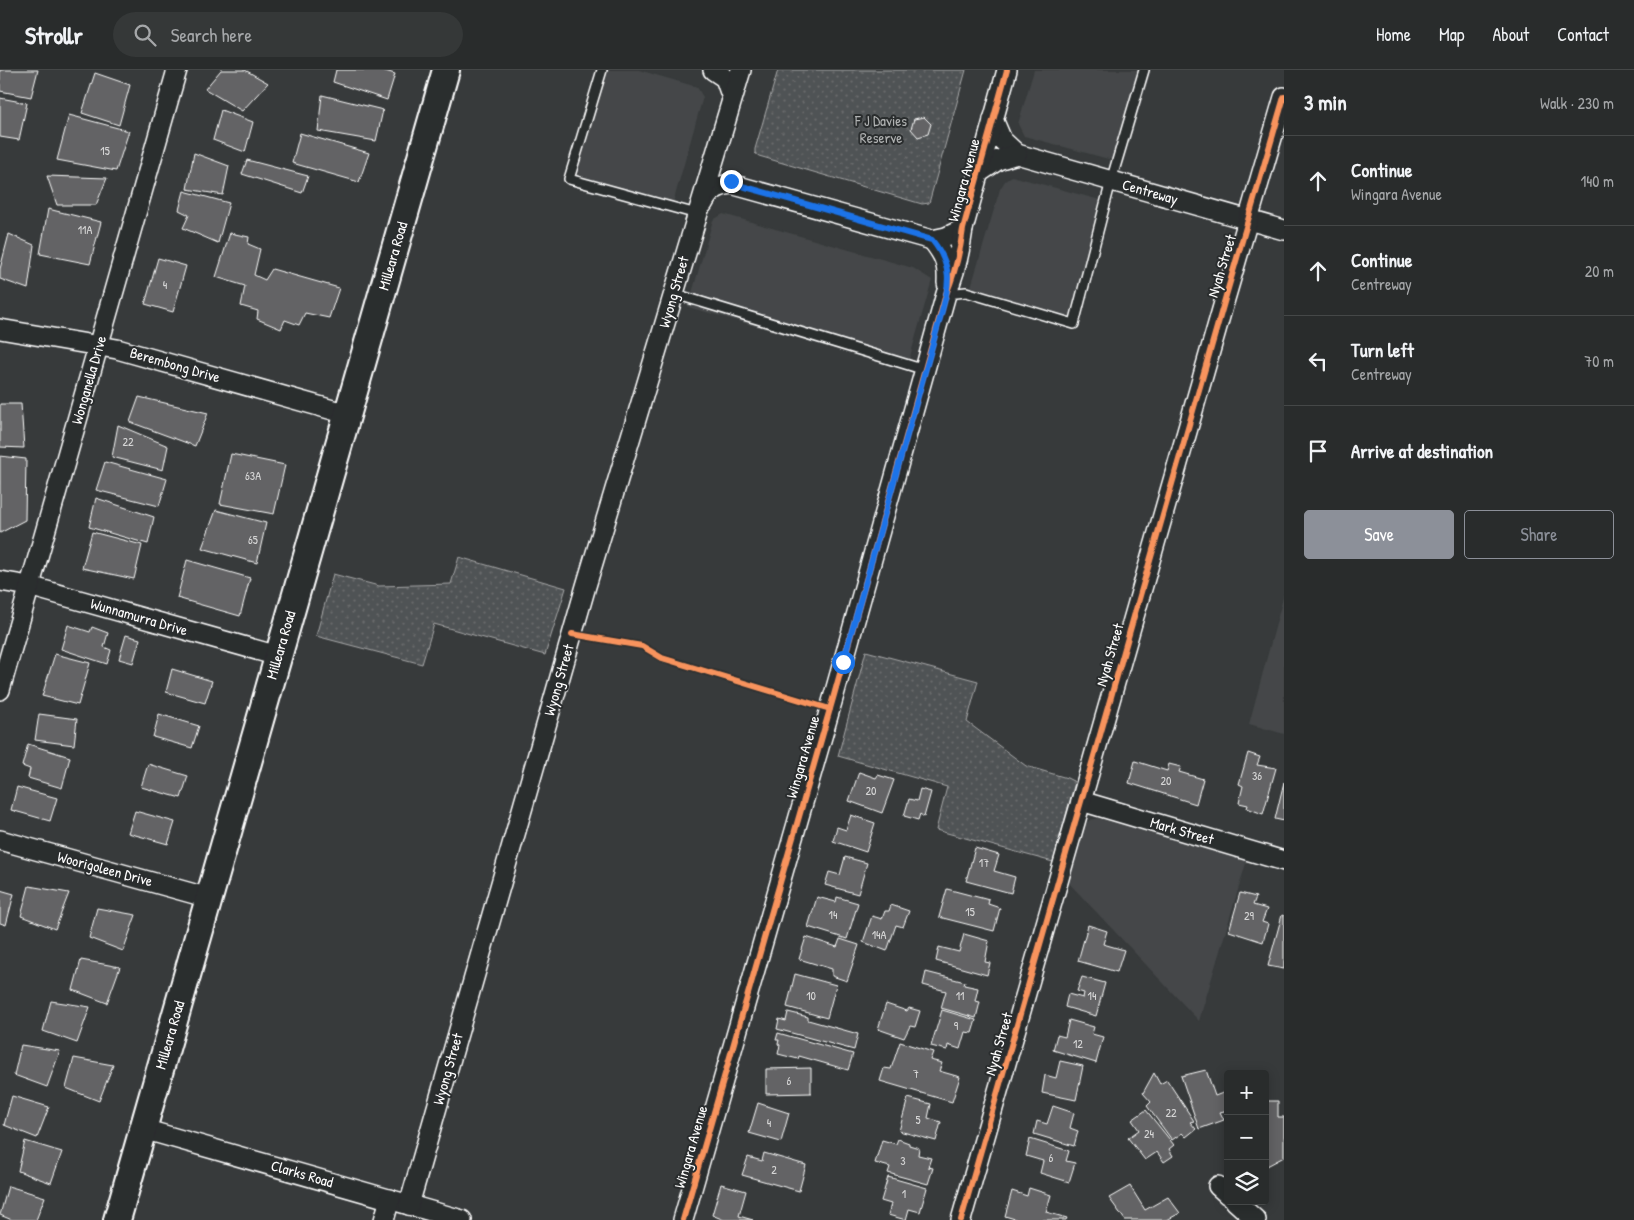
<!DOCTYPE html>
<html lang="en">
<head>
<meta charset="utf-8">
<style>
  :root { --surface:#292c2c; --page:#353838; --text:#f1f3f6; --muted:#a5a7a9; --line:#454848; --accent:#8c9099 }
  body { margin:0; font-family:"Patrick Hand",sans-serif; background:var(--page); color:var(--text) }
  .controls { position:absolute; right:15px; bottom:15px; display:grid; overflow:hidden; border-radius:5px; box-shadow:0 2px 12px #0003 }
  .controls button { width:45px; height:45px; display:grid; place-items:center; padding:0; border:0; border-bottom:1px solid var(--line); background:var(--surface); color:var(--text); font:25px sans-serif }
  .stop { position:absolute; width:15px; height:15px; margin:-11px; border:4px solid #1a73e8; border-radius:50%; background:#fff }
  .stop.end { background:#1a73e8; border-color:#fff; box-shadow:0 1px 5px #0008 }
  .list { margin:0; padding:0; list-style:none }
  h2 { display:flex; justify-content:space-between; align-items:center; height:65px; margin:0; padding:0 20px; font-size:21px }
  h2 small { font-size:16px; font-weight:400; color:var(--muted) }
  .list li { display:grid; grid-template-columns:32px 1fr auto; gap:15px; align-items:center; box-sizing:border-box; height:90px; padding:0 20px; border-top:1px solid var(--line) }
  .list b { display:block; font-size:19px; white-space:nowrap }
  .list p { margin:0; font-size:16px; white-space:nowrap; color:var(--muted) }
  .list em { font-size:16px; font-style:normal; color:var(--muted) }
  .actions { display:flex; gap:10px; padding:15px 20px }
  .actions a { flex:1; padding:11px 0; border:1px solid var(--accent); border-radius:5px; text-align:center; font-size:18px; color:var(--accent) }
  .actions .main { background:var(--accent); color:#fff }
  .icon { flex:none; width:28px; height:28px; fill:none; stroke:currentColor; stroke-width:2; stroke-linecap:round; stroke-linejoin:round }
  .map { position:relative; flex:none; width:1284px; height:1150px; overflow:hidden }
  header { display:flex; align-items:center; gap:30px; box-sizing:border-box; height:70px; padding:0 25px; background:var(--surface); border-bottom:1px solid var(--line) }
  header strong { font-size:24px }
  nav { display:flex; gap:28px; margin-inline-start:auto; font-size:18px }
  .search { width:350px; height:45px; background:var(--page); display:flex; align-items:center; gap:12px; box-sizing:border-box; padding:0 18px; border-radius:28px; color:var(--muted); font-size:19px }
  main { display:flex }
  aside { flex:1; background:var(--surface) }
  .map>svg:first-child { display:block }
  .built { fill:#444748 }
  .green { fill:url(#green-dots); stroke:#a8a9aa }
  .building { fill:#636465; stroke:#fff }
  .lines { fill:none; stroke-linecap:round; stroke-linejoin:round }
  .service-casing { stroke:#fff; stroke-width:12 }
  .minor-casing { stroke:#fff; stroke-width:22 }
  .secondary-casing { stroke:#fff; stroke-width:30 }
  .service { stroke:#2a2d2e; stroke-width:9 }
  .minor { stroke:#2a2d2e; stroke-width:19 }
  .secondary { stroke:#2a2d2e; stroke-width:26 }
  .cycleway-casing { stroke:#2a2d2e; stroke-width:9 }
  .cycleway { stroke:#f8935d; stroke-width:6 }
  .route { stroke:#1a73e8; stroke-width:6 }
  .labels { text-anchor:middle; stroke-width:4; stroke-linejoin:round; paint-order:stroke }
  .number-label { font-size:12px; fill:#d8d8d8 }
  .park-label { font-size:15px; fill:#b0b2b2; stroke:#2a2d2e }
  .street-label { font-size:15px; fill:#fff; stroke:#2a2d2e }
</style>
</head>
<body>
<header>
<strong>Strollr</strong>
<div class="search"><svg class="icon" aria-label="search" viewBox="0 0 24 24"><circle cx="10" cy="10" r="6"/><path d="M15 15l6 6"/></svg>Search here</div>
<nav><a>Home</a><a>Map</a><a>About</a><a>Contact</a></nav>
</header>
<main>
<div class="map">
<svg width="1284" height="1150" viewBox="0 0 1284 1150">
  <defs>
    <pattern id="green-dots" width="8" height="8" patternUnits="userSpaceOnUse" patternTransform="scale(1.25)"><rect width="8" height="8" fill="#505354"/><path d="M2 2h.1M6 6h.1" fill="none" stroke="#6a6d6e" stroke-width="1.8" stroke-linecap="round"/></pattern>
  </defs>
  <rect width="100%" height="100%" fill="#373a3b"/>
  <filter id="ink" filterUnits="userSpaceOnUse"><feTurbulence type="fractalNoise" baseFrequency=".02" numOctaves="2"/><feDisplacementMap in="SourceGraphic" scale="10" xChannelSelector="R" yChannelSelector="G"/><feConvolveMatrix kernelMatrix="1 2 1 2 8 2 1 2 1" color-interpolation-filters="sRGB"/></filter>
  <g filter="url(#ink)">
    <g class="built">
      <polygon points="605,0 639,0 697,17 703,27 673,133 575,104"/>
      <polygon points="1034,0 1151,0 1123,93 1024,66 1018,54"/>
      <polygon points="1012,106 1111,133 1076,258 968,227 1000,119 1005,111"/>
      <polygon points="723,144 913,198 932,210 909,290 903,298 688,237 713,150"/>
      <polygon points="1284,524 1284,664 1249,654"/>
      <polygon points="1099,748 1247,790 1199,951 1067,811 1080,764 1084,755 1090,750"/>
    </g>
    <g class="green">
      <polygon points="778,0 966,0 929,133 922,134 759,86 755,83 755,79"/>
      <polygon points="459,487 566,518 545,585 434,554 422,594 316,566 333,504 379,516 451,514"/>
      <polygon points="866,581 978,611 967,652 1026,696 1067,708 1075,712 1053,792 936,760 947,717 838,686"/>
    </g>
    <g class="building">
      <polygon points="0,0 38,0 31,27 0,21"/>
      <polygon points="221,0 245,0 268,13 242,41 205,19"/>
      <polygon points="336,0 382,0 395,4 387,30 333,12"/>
      <polygon points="95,3 130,15 119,55 82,43"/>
      <polygon points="322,25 383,40 376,71 318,61"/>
      <polygon points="0,28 27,33 19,70 0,67"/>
      <polygon points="221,40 253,52 245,82 213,70"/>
      <polygon points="69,45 129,61 116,101 57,90"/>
      <polygon points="924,47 931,54 928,64 918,67 911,59 914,49"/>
      <polygon points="300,63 369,83 359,112 292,93"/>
      <polygon points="194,83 229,96 223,125 187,119"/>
      <polygon points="247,90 308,106 302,123 242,104"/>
      <polygon points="47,106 107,108 96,135 57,135"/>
      <polygon points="184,121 229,133 218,173 183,158 189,145 179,140"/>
      <polygon points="48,139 101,152 90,194 40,184"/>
      <polygon points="230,163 249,167 248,174 260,179 254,205 265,210 272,199 339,218 329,248 305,243 299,255 285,250 281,259 257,249 258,241 241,236 245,216 216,207"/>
      <polygon points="9,164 34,175 28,219 0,209 0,199"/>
      <polygon points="158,188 186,196 173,242 145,234"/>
      <polygon points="139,327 208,343 195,376 130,352"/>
      <polygon points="0,334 21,334 24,378 0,377"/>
      <polygon points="118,355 168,376 163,400 112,387"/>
      <polygon points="231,384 285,395 274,444 220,434"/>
      <polygon points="0,386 26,389 25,450 0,463"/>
      <polygon points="105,392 167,409 159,436 96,420"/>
      <polygon points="96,428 154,447 148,474 89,457"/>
      <polygon points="216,440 266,453 257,493 202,478"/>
      <polygon points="92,462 142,475 134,509 82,498"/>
      <polygon points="187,490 250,508 240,546 177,528"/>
      <polygon points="68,555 90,562 92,557 108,563 104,577 111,580 107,594 61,579"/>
      <polygon points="126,565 140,569 133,593 119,589"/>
      <polygon points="55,584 90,593 78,635 42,626"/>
      <polygon points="172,599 212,611 205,633 166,622"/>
      <polygon points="39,644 77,649 74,675 35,670"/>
      <polygon points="159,644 199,656 192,678 153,667"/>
      <polygon points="28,674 70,687 62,718 28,708 30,699 22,696"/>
      <polygon points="1248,683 1260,687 1257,695 1276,698 1263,744 1247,738 1248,735 1239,733 1243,716 1239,714"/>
      <polygon points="1135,691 1167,701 1169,694 1181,697 1179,702 1203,709 1196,734 1129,713"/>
      <polygon points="148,694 188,706 181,728 141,717"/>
      <polygon points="859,702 876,708 878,705 894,710 882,743 849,731"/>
      <polygon points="1284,712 1284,751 1275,749"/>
      <polygon points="17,717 57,728 50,751 11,740"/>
      <polygon points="920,719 931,722 924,747 920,744 918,750 904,746 909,729 917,731"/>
      <polygon points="135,741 175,752 168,774 128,763"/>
      <polygon points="851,745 875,753 866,782 833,771 837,757 846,760"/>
      <polygon points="975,778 999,785 994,801 1015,807 1011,823 966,811"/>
      <polygon points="845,787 867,793 858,824 825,815 829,802 840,805"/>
      <polygon points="29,816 69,823 55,859 21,846"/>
      <polygon points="947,819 989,830 988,834 1000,838 994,861 939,847"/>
      <polygon points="0,820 14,824 6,855 0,853"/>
      <polygon points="1240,823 1256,827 1253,835 1267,839 1262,852 1268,854 1263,872 1229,861"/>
      <polygon points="817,827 836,832 837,827 858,833 847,869 808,857"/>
      <polygon points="891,835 909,841 903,857 896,855 887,881 863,872 872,846 882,849 885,841 889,841"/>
      <polygon points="97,838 136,845 123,881 89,868"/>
      <polygon points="1282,845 1284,846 1284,899 1268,896"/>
      <polygon points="1088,855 1107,861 1103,874 1124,880 1117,902 1078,891"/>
      <polygon points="964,864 989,871 985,892 990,893 987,905 936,891 939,877 959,882"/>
      <polygon points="806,867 837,877 840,869 859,875 847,911 832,906 832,899 799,889"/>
      <polygon points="81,890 120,897 107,933 73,920"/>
      <polygon points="926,902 965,912 964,915 978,918 975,931 980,932 976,948 941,938 946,921 923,915"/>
      <polygon points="795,904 836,915 827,948 787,937"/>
      <polygon points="1082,907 1105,913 1096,946 1065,937 1068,924 1083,928 1084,923 1077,921"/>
      <polygon points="51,931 90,937 77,973 43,961"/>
      <polygon points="886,934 907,941 909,938 920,941 915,957 910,956 904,968 878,959"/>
      <polygon points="942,940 976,950 972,963 965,962 960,979 948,975 947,980 931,976"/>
      <polygon points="788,942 808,947 808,950 858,964 854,980 777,959 779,949 786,951"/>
      <polygon points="1069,950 1094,957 1092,964 1103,967 1096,993 1053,980 1057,965 1065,967"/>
      <polygon points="778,963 853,984 848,1000 799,986 798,989 778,984 780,975 778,974 779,970 776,970"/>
      <polygon points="900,972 933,982 930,990 942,993 939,1001 960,1007 952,1032 880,1011 884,998 891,999"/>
      <polygon points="21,975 60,981 47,1017 14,1005"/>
      <polygon points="74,988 113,995 99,1031 66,1018"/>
      <polygon points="1060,991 1083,996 1076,1030 1042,1023 1045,1005 1056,1008"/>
      <polygon points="811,998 811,1023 766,1024 766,999"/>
      <polygon points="1206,1000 1215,1026 1228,1021 1228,1040 1220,1042 1224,1050 1199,1059 1181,1006"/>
      <polygon points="1154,1003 1160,1014 1167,1010 1194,1051 1190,1052 1196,1059 1186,1067 1182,1063 1172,1070 1147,1036 1151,1032 1143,1023"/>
      <polygon points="12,1026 49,1037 37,1068 4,1055"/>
      <polygon points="908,1028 931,1034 928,1048 941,1052 936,1071 899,1061"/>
      <polygon points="1265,1031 1278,1031 1278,1047 1284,1047 1284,1087 1267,1096 1265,1093"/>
      <polygon points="758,1033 789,1043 781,1072 749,1063"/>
      <polygon points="1053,1036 1074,1043 1070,1058 1078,1061 1074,1076 1034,1064 1037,1051 1047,1054"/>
      <polygon points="1146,1040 1174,1075 1169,1079 1173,1086 1164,1092 1157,1082 1145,1090 1128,1068 1139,1060 1132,1050"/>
      <polygon points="898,1069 909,1073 909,1075 919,1078 918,1085 931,1088 928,1097 933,1098 928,1114 888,1103 890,1097 875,1093 882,1070 896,1074"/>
      <polygon points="1030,1069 1069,1081 1066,1091 1075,1093 1069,1112 1040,1103 1043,1091 1026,1086"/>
      <polygon points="25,1071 62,1082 51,1113 18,1101"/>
      <polygon points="764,1083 806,1095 799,1121 742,1105 748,1087 762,1091"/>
      <polygon points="888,1107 927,1118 920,1142 909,1139 906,1150 888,1145 891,1134 881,1131"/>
      <polygon points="721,1114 746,1121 739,1146 753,1150 724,1150 712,1145"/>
      <polygon points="8,1116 45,1127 36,1150 12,1150 0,1145"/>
      <polygon points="1130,1116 1145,1140 1168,1127 1180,1143 1167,1150 1125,1150 1109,1128"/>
      <polygon points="1029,1118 1051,1125 1046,1142 1067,1148 1066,1150 1018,1150 1005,1146 1012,1121 1027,1126"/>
    </g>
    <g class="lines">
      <g class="service-casing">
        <g id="service">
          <polyline points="602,0 569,109 697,144"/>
          <polyline points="675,224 925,300"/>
          <polyline points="947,224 966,222 1074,254 1111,111 1144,0"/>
        </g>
      </g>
      <g class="minor-casing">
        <g id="minor">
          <polyline points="713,0 725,8 732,28"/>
          <polyline points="993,49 1002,70 1017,84 1284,160"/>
          <polyline points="980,102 998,90 1017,84"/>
          <path d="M703,134C709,121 717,116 731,114L932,170L946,167L963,159"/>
          <path d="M932,170C944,185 948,193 947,213"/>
          <polyline points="0,259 117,279 347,344"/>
          <polyline points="0,511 29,516 278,586"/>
          <polyline points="0,620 177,0"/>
          <polyline points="1081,731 1284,791"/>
          <polyline points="0,770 209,828"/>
          <polyline points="143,1059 462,1150"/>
          <polyline points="1218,1116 1228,1125"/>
          <polyline points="1235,1131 1256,1150"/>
          <polyline points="409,1135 586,516 741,0"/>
          <polyline points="384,1150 390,1129"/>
          <path d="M683,1150L834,625L946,224C955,203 960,182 963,159L1007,0"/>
          <polyline points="961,1150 1225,229 1284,27"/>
        </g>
      </g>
      <g class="secondary-casing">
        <polyline id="secondary" points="117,1150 446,0"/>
      </g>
      <use href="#service" class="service"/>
      <use href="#minor" class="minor"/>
      <use href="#secondary" class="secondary"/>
      <g class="cycleway-casing">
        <g id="cycleway">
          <polyline points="572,564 642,576 662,588 830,639"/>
          <path d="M683,1150L834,625L946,224C955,203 960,182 963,159L1007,0"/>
          <polyline points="961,1150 1225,229 1284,27"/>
        </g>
      </g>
      <use href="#cycleway" class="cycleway"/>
    </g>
  </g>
  <g class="lines" filter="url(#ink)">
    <path class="route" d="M731,111L742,116L932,170C956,200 948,218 939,252L843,592"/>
  </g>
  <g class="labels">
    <g class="number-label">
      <text x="105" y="85">15</text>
      <text x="85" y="164">11A</text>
      <text x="165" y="219">4</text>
      <text x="128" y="376">22</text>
      <text x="253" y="410">63A</text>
      <text x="253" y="474">65</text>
      <text x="1257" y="710">36</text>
      <text x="1166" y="715">20</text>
      <text x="871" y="725">20</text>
      <text x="984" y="797">17</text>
      <text x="970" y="846">15</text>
      <text x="833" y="849">14</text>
      <text x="1249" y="850">29</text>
      <text x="879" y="869">14A</text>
      <text x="811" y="930">10</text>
      <text x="960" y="930">11</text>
      <text x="1092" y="930">14</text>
      <text x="956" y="960">9</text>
      <text x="1078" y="978">12</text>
      <text x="916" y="1008">7</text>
      <text x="789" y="1015">6</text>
      <text x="1171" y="1047">22</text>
      <text x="918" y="1054">5</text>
      <text x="769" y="1057">4</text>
      <text x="1149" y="1068">24</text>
      <text x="1051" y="1092">6</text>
      <text x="903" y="1095">3</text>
      <text x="774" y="1104">2</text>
      <text x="904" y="1128">1</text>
    </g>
    <g class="park-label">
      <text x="881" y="56">F J Davies<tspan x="881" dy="17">Reserve</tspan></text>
    </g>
    <g class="street-label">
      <text transform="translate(964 110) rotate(-75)" y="5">Wingara Avenue</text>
      <text transform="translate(1150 122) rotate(16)" y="5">Centreway</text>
      <text transform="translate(393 186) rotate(-74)" y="5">Milleara Road</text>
      <text transform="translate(1222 196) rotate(-73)" y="5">Nyah Street</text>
      <text transform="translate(674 222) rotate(-74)" y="5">Wyong Street</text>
      <text transform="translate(175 295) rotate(16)" y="5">Berembong Drive</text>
      <text transform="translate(89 310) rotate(-74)" y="5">Wonganella Drive</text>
      <text transform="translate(139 547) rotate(16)" y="5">Wunnamurra Drive</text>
      <text transform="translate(281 575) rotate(-74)" y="5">Milleara Road</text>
      <text transform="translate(1110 585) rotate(-74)" y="5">Nyah Street</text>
      <text transform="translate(559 610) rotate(-74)" y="5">Wyong Street</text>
      <text transform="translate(803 687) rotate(-74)" y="5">Wingara Avenue</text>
      <text transform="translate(1182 761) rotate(16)" y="5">Mark Street</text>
      <text transform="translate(105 799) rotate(15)" y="5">Woorigoleen Drive</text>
      <text transform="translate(170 965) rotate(-74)" y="5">Milleara Road</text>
      <text transform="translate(999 974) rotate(-74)" y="5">Nyah Street</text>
      <text transform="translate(448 999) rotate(-74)" y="5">Wyong Street</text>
      <text transform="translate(691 1077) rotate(-74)" y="5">Wingara Avenue</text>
      <text transform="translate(302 1104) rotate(16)" y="5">Clarks Road</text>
    </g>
  </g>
</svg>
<div class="controls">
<button>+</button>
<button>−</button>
<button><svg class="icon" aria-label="layers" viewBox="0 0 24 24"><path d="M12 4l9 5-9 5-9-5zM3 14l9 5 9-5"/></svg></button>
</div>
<div class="stop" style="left:843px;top:592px"></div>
<div class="stop end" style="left:731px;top:111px"></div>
</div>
<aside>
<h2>3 min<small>Walk · 230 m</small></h2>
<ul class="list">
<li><svg class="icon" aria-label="ahead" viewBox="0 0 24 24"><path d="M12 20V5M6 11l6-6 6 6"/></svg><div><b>Continue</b><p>Wingara Avenue</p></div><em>140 m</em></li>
<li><svg class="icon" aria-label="ahead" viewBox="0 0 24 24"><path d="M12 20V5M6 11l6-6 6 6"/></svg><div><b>Continue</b><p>Centreway</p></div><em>20 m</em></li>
<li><svg class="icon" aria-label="left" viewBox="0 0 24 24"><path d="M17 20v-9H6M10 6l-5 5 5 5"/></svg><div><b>Turn left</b><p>Centreway</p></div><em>70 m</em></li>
<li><svg class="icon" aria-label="arrive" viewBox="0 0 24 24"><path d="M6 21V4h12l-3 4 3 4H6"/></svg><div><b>Arrive at destination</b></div></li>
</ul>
<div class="actions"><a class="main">Save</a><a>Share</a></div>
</aside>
</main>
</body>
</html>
